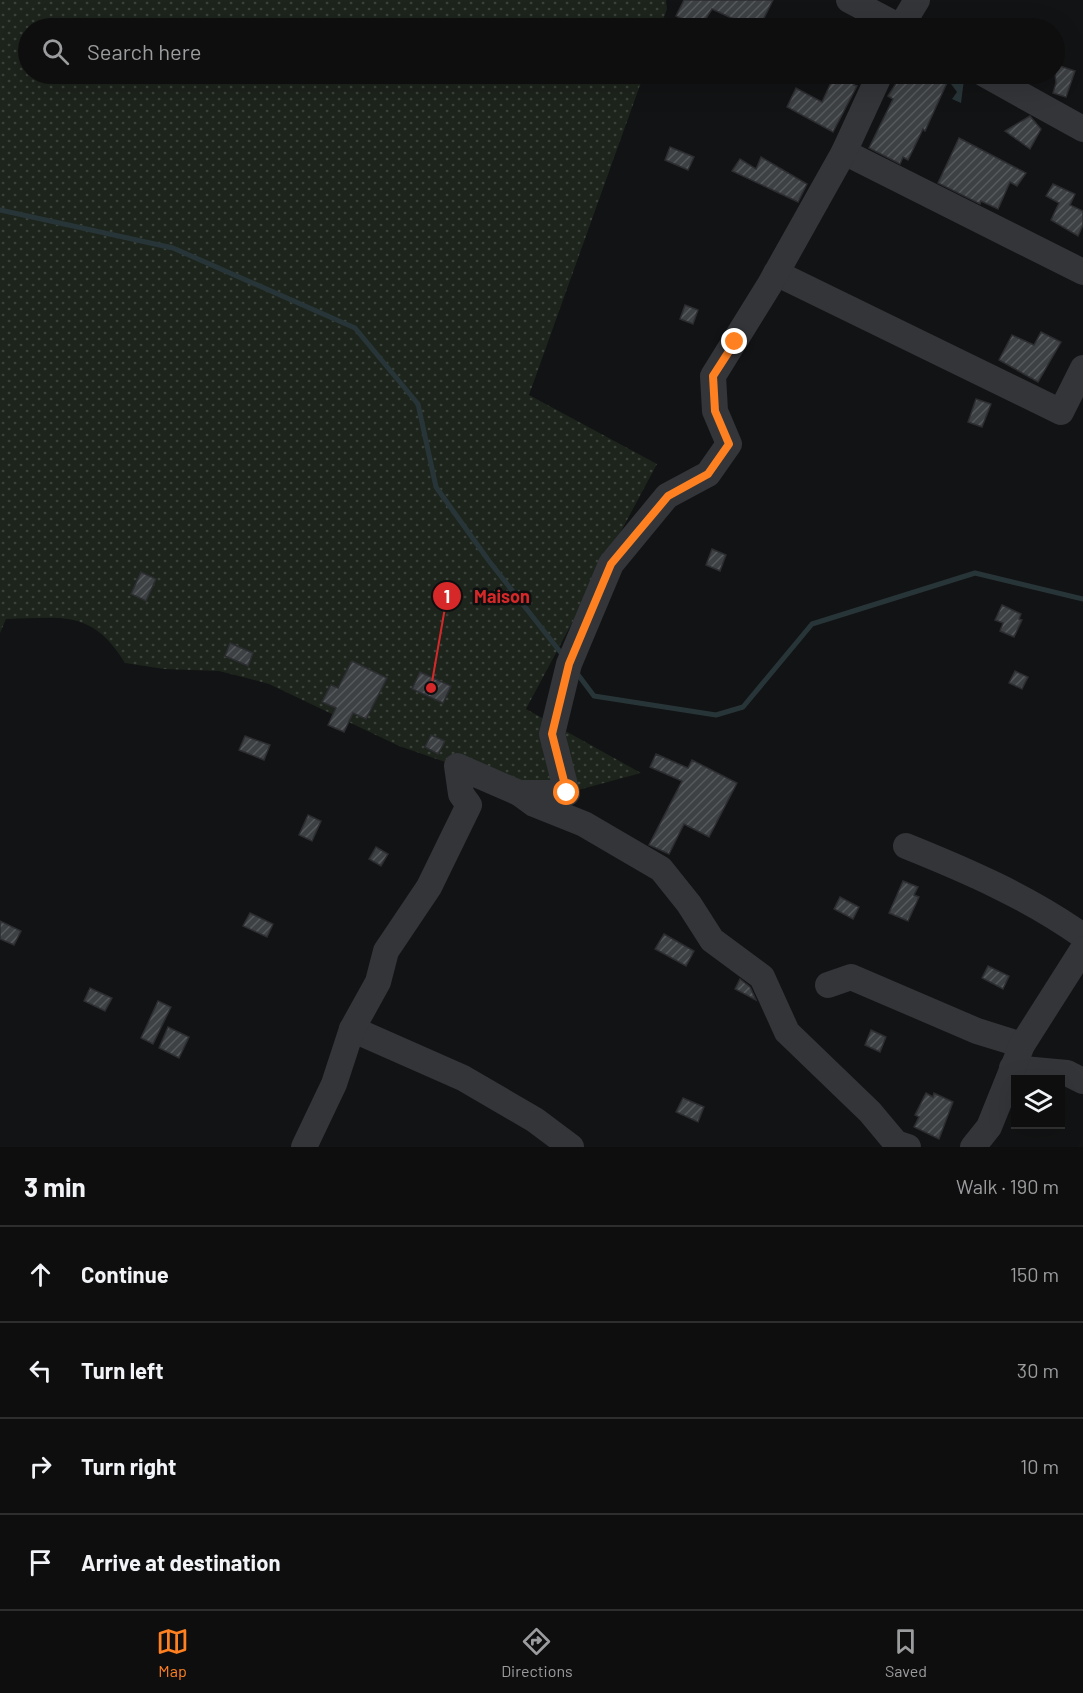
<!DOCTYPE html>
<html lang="en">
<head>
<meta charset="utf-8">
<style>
  :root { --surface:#0e0e0f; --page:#1c1c1d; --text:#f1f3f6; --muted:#9b9c9e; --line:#2e2e2f; --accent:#fe8020 }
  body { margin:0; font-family:Barlow,sans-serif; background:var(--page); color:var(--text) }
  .controls { position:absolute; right:18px; bottom:18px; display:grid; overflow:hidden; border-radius:0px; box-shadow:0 6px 24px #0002 }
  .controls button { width:54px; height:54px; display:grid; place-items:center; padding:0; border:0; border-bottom:2px solid var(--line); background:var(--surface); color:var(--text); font:30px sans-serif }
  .stop { position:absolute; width:18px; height:18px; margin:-14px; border:4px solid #fe8020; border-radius:50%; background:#fff }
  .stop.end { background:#fe8020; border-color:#fff; box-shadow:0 2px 6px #0008 }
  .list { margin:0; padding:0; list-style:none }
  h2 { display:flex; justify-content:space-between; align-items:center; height:78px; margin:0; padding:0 24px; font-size:26px }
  h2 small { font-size:20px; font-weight:400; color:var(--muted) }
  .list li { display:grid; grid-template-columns:39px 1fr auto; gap:18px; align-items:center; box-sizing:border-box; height:96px; padding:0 24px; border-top:2px solid var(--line) }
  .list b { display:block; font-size:22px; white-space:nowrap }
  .list em { font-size:20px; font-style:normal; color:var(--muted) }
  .icon { flex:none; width:33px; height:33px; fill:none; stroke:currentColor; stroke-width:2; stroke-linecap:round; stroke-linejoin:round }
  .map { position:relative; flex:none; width:1083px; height:1147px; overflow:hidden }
  .search { position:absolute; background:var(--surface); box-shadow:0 6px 24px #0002; left:18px; right:18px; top:18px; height:66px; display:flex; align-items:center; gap:15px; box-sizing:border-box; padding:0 21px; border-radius:33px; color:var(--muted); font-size:22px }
  .sheet { height:462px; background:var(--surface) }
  nav { display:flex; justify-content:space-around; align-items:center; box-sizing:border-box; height:84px; border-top:2px solid var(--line); background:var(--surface); font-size:16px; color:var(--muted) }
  nav a { display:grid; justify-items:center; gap:3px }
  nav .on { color:var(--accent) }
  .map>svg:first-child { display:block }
  .grass { fill:url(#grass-dots) }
  .water { fill:#283538 }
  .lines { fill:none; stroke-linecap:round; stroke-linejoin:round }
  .stream { stroke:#283538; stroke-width:5 }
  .building { fill:url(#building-hatch); stroke:#2c2d30; stroke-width:1.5 }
  .minor { stroke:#333539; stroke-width:26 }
  .route { stroke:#fe8020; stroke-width:8 }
  .leader { fill:none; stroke:#d62828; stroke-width:2 }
  .callout-dot { fill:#d62828; stroke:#0d0e0f; stroke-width:2 }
  .mark-label { font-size:18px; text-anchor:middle; font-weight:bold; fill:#fff }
  .callout-label { font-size:18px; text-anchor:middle; font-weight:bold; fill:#d62828; stroke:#0d0e0f; stroke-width:5; stroke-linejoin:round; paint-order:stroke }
</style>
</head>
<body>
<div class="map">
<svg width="1083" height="1147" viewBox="0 0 1083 1147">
  <defs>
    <pattern id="grass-dots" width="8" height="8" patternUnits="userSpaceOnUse" patternTransform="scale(1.5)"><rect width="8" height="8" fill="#1d241c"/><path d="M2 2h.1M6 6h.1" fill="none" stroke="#3b413b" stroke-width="1.8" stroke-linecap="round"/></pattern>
    <pattern id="building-hatch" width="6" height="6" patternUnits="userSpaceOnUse" patternTransform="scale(1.5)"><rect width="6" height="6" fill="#3e4144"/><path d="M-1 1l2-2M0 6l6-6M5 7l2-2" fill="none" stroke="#575a5d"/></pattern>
  </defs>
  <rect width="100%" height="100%" fill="#121314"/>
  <path class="grass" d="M0,0H666L667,9L660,28H28V74H644L529,395L657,464L526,709L641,773L567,793L457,766L399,746L269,684L219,671L164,669L125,663C92,609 62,618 6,619L0,633Z"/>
  <polygon class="water" points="953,79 964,80 961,103 952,99 957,92 951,84"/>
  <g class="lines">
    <g class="stream">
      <polyline points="0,210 173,248 355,328 418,404 436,487 489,561 565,658"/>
      <polyline points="576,672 594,696 716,715 743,707 812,624 975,573 1083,599"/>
    </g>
  </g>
  <g class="building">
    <polygon points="684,0 773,0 759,28 753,28 712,9 700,28 683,28 688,22 676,16"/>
    <polygon points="1054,64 1075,71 1066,97 1053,93 1056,83"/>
    <polygon points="845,74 860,74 854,85 857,86 833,132 787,107 796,88 822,102 834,76 841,80"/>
    <polygon points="902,74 951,74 925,131 923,129 908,160 903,157 900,164 869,148 893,99 888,96"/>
    <polygon points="1030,116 1041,129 1030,149 1005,131"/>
    <polygon points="959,138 1026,173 1017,186 1010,182 998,209 981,201 980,204 938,183"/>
    <polygon points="670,147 694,157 688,170 665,160"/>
    <polygon points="761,157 807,184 798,202 732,171 740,159 756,169"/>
    <polygon points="1053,184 1075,194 1070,205 1083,211 1083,225 1078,236 1051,220 1059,203 1046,196"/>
    <polygon points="685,305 698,310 693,324 680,319"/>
    <polygon points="1041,332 1061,342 1038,382 999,360 1012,335 1034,345"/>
    <polygon points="976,399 991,404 982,427 968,422"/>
    <polygon points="712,549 726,555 720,571 706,565"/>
    <polygon points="141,572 156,579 146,601 131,594"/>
    <polygon points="1002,605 1021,614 1019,619 1022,620 1014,637 1000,631 1003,623 995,620"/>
    <polygon points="230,643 253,653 248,666 225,656"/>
    <polygon points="352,661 387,678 366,719 353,713 344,732 328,725 336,708 322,702 331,685 338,688"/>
    <polygon points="1015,671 1028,677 1022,689 1009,683"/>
    <polygon points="420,672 451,686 443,703 412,689"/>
    <polygon points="431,735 445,741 438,754 425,747"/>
    <polygon points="245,736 270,745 264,760 239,750"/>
    <polygon points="656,754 688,768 692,760 737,783 709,837 684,824 669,854 649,845 682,781 650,767"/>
    <polygon points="308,815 321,821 312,841 299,835"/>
    <polygon points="376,847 388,854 381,866 369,859"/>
    <polygon points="903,881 918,887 914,895 919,897 908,921 889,913"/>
    <polygon points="840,897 859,907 853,919 834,909"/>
    <polygon points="250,913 273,924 267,937 243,926"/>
    <polygon points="0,921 21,931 14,945 0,939"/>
    <polygon points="664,934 694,951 686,966 655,949"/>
    <polygon points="988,966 1009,976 1003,989 982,978"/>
    <polygon points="740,979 750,987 756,1000 735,989"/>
    <polygon points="90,988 112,998 105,1011 84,1001"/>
    <polygon points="158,1001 171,1007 153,1044 141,1038"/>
    <polygon points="168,1027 189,1037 179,1058 159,1048"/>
    <polygon points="871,1030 886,1037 880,1052 865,1045"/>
    <polygon points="926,1093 933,1097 934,1093 953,1102 939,1139 914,1127 919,1117 915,1115"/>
    <polygon points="683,1098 704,1107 698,1122 676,1112"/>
  </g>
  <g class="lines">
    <g class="minor">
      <polyline points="849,0 902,28"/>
      <polyline points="900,28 917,0"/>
      <polyline points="984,74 1083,129"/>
      <polyline points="844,152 1083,272"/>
      <polyline points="776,273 1061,412 1083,368"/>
      <polyline points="519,793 534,804 584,824 661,869 689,904 712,940 762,977 787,1032 870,1112 896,1143 908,1147"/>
      <path d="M906,846C968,871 1028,897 1083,936"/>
      <polyline points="828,985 851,977 977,1031 1022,1045"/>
      <polyline points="352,1029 463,1078 535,1120 571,1147"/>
      <polyline points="1012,1068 1067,1073 1083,1081"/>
      <polyline points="304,1147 334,1084 352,1029 378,982 386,951 429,887 469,805 461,794 457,766 519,793 567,793 552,734 569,664 611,564 667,496 708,474 729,444 715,411 713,376 770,284 844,152 880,74"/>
      <polyline points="973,1147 989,1127 1022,1045 1083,949"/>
    </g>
  </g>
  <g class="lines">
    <polyline class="route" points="567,793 552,734 569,664 611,564 668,496 708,474 729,444 715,411 713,376 735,342"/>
  </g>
  <path class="leader" d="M431 688L447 596"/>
  <g class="callout-dot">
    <circle cx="431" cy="688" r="6"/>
    <circle cx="447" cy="596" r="15"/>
  </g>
  <g class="mark-label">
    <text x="447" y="603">1</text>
  </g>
  <g class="callout-label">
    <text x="502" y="603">Maison</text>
  </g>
</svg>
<div class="controls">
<button><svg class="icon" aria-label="layers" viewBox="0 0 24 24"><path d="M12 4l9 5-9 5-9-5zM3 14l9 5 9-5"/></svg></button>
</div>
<div class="stop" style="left:567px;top:793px"></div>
<div class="stop end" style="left:735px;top:342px"></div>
<div class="search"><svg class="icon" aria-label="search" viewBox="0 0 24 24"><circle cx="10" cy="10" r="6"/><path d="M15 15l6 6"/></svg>Search here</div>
</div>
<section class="sheet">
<h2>3 min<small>Walk · 190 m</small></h2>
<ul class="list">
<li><svg class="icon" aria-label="ahead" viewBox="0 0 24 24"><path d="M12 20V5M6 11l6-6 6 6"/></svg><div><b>Continue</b></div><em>150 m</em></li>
<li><svg class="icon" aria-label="left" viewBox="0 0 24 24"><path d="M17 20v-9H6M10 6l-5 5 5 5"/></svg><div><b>Turn left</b></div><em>30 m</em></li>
<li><svg class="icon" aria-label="right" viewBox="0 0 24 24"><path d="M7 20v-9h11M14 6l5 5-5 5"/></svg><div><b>Turn right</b></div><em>10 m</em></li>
<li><svg class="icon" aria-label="arrive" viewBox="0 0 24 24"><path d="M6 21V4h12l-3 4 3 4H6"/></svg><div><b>Arrive at destination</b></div></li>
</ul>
</section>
<nav>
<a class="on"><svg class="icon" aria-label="map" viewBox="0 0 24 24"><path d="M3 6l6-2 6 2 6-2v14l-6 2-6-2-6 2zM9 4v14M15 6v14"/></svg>Map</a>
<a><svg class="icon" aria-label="directions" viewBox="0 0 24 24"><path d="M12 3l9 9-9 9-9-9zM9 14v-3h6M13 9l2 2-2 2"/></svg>Directions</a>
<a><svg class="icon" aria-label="saved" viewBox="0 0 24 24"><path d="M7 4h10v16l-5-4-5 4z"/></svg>Saved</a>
</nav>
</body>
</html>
